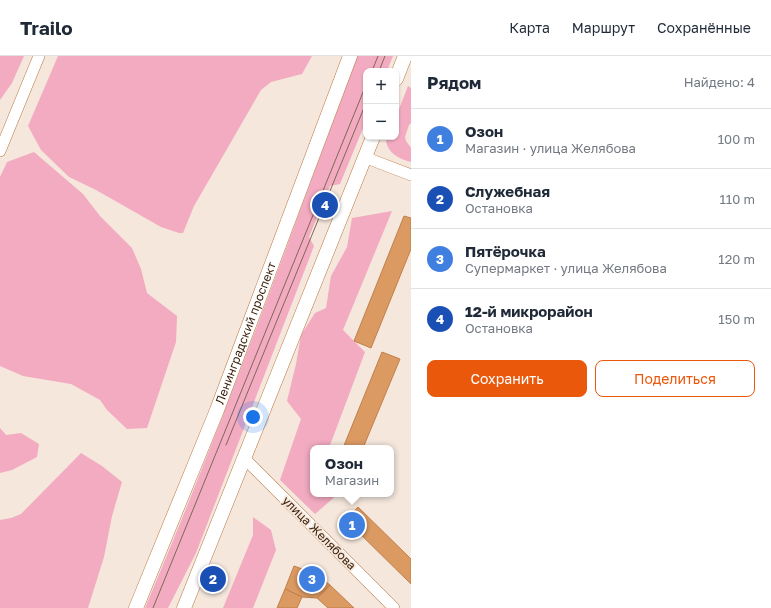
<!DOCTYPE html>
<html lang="ru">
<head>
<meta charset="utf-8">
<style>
  :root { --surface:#fff; --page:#f6f6f7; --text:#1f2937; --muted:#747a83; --line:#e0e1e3; --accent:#ea580c }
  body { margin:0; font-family:"Golos Text",sans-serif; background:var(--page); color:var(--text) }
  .controls { position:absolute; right:12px; top:12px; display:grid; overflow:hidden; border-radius:8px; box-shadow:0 1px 3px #0004 }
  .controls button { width:36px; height:36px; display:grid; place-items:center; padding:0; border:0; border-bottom:1px solid var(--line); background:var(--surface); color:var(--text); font:20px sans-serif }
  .you { position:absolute; left:253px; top:361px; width:14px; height:14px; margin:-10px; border:3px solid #fff; border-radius:50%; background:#1a73e8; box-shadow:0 0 0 6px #1a73e833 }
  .badge { display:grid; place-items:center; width:26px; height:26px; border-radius:50%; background:var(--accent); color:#fff; font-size:13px; font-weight:700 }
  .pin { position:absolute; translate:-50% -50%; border:2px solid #fff; box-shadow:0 1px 4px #0006 }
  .popup { position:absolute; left:310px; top:389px; width:84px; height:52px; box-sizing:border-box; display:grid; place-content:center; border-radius:8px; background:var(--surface); filter:drop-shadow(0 1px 3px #0005); font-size:13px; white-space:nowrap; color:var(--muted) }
  .popup b { font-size:15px; color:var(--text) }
  .popup::after { content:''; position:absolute; left:50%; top:100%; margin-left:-8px; border:8px solid transparent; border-top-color:var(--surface) }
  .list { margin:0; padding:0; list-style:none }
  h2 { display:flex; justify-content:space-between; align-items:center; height:52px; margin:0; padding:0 16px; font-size:17px }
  h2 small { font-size:13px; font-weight:400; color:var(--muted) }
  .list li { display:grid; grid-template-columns:26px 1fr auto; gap:12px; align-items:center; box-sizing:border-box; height:60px; padding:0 16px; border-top:1px solid var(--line) }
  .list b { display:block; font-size:15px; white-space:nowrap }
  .list p { margin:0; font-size:13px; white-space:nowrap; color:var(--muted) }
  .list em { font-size:13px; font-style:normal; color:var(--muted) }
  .actions { display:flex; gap:8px; padding:12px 16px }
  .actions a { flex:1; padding:9px 0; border:1px solid var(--accent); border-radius:8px; text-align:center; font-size:14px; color:var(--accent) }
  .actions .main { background:var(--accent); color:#fff }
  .map { position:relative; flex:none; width:411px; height:552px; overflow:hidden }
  header { display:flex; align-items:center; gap:24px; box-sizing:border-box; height:56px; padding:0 20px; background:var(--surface); border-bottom:1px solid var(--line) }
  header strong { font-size:19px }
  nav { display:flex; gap:22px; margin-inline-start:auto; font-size:14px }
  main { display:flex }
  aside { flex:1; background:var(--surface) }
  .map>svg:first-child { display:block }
  .green { fill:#f3abc1 }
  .building { fill:#dc9a63; stroke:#c07f49 }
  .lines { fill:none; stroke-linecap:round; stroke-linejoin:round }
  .minor-casing { stroke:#b97943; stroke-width:12 }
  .major-casing { stroke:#b97943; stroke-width:15 }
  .minor { stroke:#fff; stroke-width:11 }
  .major { stroke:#fff; stroke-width:14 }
  .tram { stroke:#7e6856; stroke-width:1 }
  .labels { text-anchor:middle; stroke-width:3.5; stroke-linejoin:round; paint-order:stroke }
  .street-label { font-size:12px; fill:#381e07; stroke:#f5e7dc }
</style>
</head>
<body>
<header>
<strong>Trailo</strong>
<nav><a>Карта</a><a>Маршрут</a><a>Сохранённые</a></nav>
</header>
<main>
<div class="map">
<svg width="411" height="552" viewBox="0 0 411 552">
  <rect width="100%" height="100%" fill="#f5e7dc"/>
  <g class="green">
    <polygon points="0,0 24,0 12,27 0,44"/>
    <polygon points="58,0 312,0 302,18 271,26 261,34 194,150 183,177 179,177 161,171 96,134 69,121 41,94 28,70"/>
    <path d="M357,0H393L387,15H366V65L340,128L330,130L309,181L314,190L196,497L168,552H145C222,370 289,185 357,0Z"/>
    <path d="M408,30L411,32V67L409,69L405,81L406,85L411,92V106C399,103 388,97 386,85L388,81H396V61Z"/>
    <polygon points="34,96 83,138 100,160 132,192 141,213 147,237 177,260 176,286 147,372 127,373 107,354 100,344 71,328 23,320 0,310 0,121 7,106"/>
    <polygon points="392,155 343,274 365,296 329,392 313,392 313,438 338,438 315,458 280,424 301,363 287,345 296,308 301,279 315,257 326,252 331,220 347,191 352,162"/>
    <polygon points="0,372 6,379 21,377 39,388 37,401 12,414 0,417"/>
    <polygon points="81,397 102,410 122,426 112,460 104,501 88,552 0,552 0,464 11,462 21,458"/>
    <polygon points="253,461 271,474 276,494 253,552 223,552 253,479"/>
  </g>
  <g class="building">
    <polygon points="404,160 411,162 411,193 371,292 354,285"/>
    <polygon points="382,296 400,303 363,392 343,392"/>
    <polygon points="358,451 411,503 411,528 346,464"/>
    <polygon points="294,510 316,518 330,529 317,542 302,541 285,533"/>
    <polygon points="330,529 354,552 328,552 317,542"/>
    <polygon points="285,533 302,541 297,552 277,552"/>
  </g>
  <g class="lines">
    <g class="minor-casing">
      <g id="minor">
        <polyline points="0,95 39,0"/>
        <polyline points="364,101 411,119"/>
        <polyline points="244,402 394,552"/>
      </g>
    </g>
    <g class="major-casing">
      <g id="major">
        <polyline points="396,23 405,0"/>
        <path id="s1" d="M136,552L217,354L350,0"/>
        <polyline points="184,552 373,81"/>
      </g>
    </g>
    <use href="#minor" class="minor"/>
    <use href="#major" class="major"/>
    <g class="tram">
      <polyline points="372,15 378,0"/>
      <polyline points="379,15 385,0"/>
      <polyline points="226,389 366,47"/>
      <polyline points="153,552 366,29"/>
    </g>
  </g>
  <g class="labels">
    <g class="street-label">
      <text dy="4" stroke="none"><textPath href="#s1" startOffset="296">Ленинградский проспект</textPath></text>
      <text transform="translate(319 477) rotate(45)" y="4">улица Желябова</text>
    </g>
  </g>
</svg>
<div class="controls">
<button>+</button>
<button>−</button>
</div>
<div class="you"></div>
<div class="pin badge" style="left:352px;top:469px;background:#3f7fe0">1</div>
<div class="popup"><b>Озон</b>Магазин</div>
<div class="pin badge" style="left:213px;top:523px;background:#1a4fb4">2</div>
<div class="pin badge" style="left:312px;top:523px;background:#3f7fe0">3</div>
<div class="pin badge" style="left:325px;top:149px;background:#1a4fb4">4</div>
</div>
<aside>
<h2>Рядом<small>Найдено: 4</small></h2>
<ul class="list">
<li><span class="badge" style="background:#3f7fe0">1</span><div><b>Озон</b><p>Магазин · улица Желябова</p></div><em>100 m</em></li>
<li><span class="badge" style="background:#1a4fb4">2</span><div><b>Служебная</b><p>Остановка</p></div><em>110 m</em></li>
<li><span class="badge" style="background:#3f7fe0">3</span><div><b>Пятёрочка</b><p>Супермаркет · улица Желябова</p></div><em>120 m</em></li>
<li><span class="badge" style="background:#1a4fb4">4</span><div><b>12-й микрорайон</b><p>Остановка</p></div><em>150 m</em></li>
</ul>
<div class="actions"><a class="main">Сохранить</a><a>Поделиться</a></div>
</aside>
</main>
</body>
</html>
